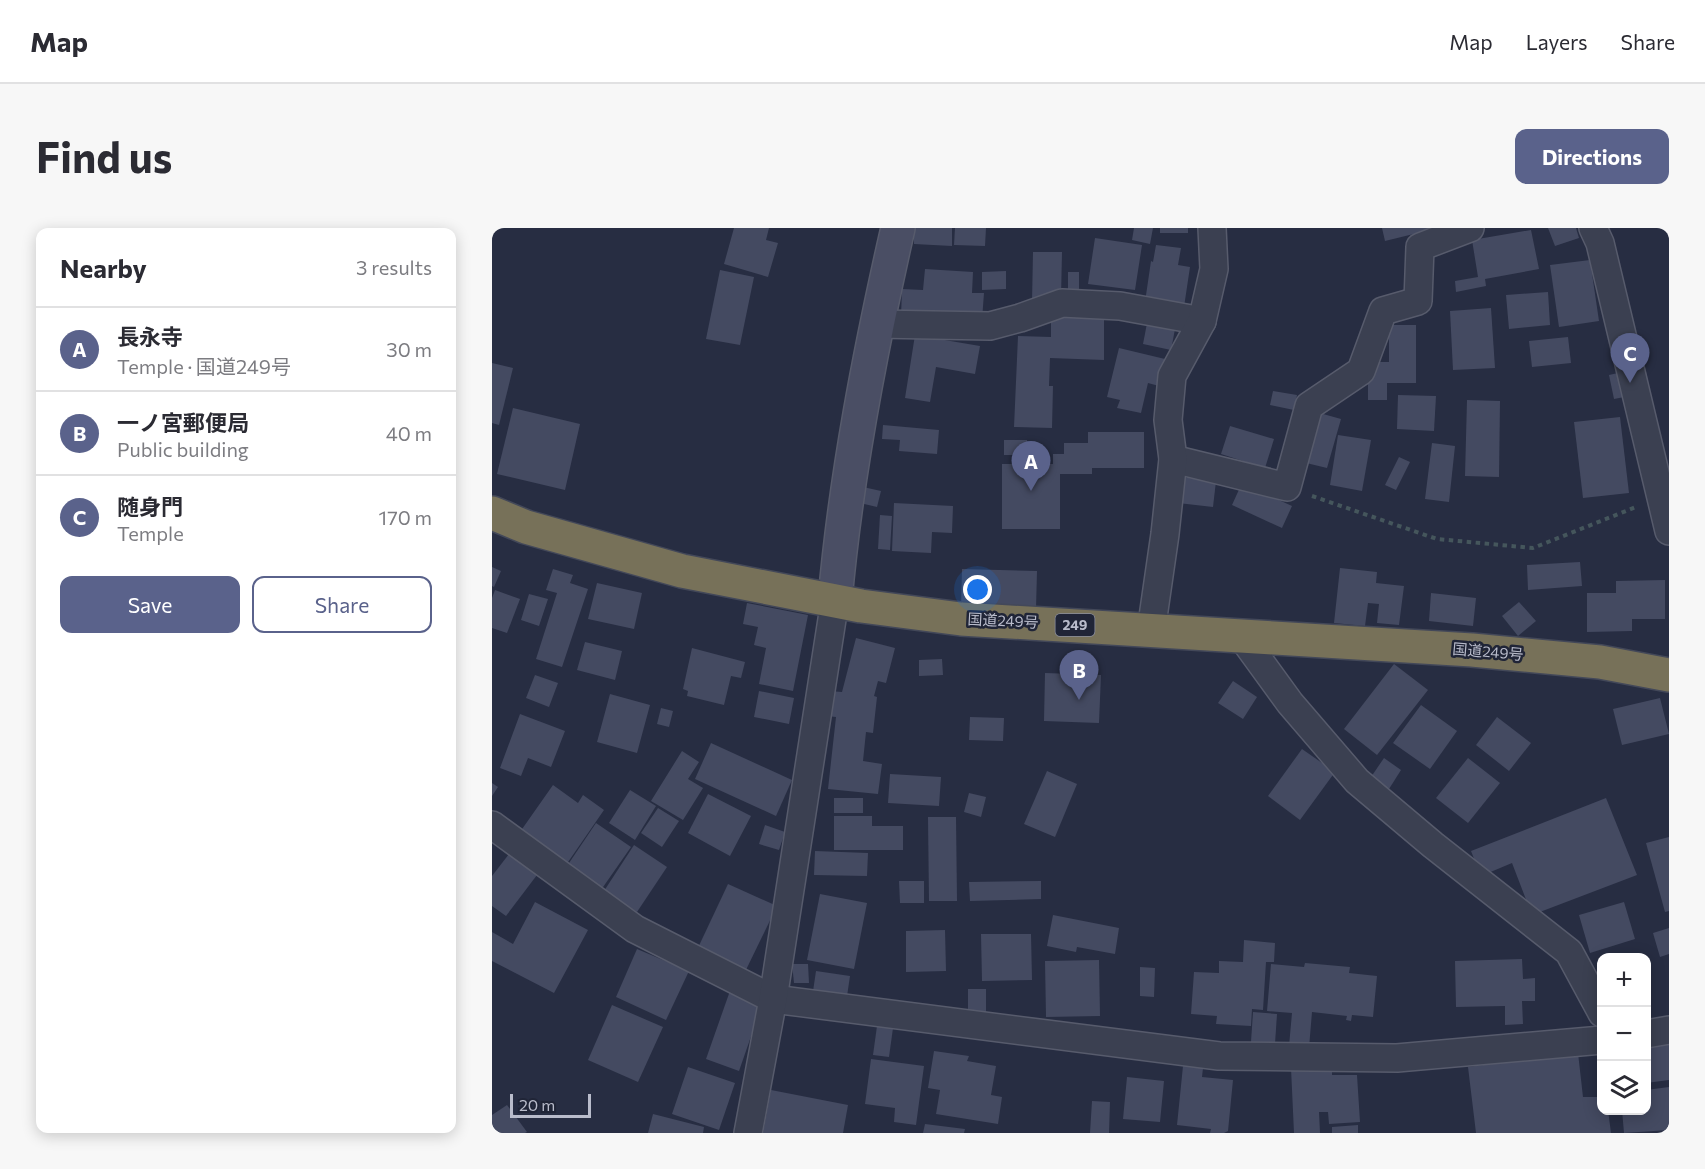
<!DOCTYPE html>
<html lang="en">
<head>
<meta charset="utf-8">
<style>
  :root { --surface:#fff; --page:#f7f7f7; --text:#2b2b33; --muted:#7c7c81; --line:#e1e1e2; --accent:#5a628b }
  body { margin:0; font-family:Commissioner,"Noto Sans JP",sans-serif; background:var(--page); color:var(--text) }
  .controls { position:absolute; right:18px; bottom:18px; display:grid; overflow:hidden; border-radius:12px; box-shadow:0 3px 15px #0003 }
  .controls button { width:54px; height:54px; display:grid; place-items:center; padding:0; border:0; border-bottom:2px solid var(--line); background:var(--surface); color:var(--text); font:30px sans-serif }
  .scale { position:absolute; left:18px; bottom:15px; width:81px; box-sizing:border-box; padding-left:6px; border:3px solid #b9bccb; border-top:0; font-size:16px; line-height:21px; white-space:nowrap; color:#b9bccb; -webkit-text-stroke:4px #202537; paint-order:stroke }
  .you { position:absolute; left:486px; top:362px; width:21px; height:21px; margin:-15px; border:4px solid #fff; border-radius:50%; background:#1a73e8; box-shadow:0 0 0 9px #1a73e833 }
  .badge { display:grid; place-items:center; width:39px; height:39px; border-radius:50%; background:var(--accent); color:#fff; font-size:20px; font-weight:700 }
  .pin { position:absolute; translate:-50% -50px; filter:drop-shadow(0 2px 3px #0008) }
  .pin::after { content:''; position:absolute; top:32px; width:21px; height:18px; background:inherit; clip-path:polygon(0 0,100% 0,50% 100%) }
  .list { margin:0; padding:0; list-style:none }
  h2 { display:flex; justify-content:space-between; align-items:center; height:78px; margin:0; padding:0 24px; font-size:26px }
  h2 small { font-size:20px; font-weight:400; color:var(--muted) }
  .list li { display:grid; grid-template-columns:39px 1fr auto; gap:18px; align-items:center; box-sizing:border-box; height:84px; padding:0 24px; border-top:2px solid var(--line) }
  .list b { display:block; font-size:22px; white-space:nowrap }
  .list p { margin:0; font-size:20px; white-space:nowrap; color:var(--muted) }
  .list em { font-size:20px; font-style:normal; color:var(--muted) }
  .actions { display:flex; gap:12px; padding:18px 24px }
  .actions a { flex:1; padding:14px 0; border:2px solid var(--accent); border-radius:12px; text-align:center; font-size:21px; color:var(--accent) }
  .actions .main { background:var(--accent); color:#fff }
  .icon { flex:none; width:33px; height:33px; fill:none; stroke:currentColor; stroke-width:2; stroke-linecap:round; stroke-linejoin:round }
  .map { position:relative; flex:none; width:1177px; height:905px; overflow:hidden; border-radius:12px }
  header { display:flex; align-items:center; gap:36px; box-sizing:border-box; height:84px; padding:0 30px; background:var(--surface); border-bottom:2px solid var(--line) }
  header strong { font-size:28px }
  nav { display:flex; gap:33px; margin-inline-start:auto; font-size:21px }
  .intro { display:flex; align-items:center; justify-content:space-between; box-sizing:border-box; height:144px; padding:0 36px }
  h1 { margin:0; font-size:42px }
  .button { padding:15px 27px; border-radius:12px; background:var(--accent); color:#fff; font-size:21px; font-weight:700 }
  main { display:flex; gap:36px; padding:0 36px }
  aside { flex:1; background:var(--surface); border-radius:12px; box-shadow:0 3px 15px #0003 }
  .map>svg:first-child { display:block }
  .building { fill:#444a61 }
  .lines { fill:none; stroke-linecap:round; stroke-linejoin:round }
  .street-casing { stroke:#575b6c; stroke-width:30 }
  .secondary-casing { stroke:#575b6c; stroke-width:36 }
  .highway-casing { stroke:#434859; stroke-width:36 }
  .path { stroke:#45565c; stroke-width:4; stroke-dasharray:4.5 4.5; stroke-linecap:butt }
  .street { stroke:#3b4051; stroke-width:27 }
  .secondary { stroke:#4a4e64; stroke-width:33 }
  .highway { stroke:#777159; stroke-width:33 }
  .labels { text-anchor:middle; stroke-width:5; stroke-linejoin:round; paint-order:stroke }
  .shield { fill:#202537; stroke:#8b8f9f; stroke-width:1.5 }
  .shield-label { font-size:14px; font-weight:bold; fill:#b9bccb }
  .street-label { font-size:15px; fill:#b9bccb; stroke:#202537 }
</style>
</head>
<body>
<header>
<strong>Map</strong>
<nav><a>Map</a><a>Layers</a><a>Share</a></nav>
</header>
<div class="intro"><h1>Find us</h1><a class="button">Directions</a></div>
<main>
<aside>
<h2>Nearby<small>3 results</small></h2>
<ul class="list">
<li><span class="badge">A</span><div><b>長永寺</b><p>Temple · 国道249号</p></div><em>30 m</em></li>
<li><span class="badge">B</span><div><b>一ノ宮郵便局</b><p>Public building</p></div><em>40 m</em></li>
<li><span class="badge">C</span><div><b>随身門</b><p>Temple</p></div><em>170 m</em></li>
</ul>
<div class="actions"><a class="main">Save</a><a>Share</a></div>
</aside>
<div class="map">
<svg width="1177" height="905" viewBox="0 0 1177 905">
  <rect width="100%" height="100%" fill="#272d42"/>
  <g class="building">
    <polygon points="242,0 277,0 274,12 286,15 276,49 232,36"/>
    <polygon points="422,0 460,0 460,18 422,16"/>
    <polygon points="463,0 494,0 493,18 462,17"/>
    <polygon points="642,0 661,0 658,16 640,12"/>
    <rect x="668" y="0" width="28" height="5"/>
    <polygon points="890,0 942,0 942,1 893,13"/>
    <polygon points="1056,0 1084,0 1087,10 1063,18"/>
    <polygon points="1039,2 1047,41 993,51 994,58 964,64 963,53 986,49 980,12"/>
    <polygon points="603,10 650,17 643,62 596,56"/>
    <polygon points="664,17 689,20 686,37 698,39 692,79 653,74 659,33 661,34"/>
    <polygon points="541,24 570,24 569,70 540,75"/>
    <polygon points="1098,32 1107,93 1067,99 1058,37"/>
    <polygon points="433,41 481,44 480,65 492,65 490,92 409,88 410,61 431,62"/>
    <polygon points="228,42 262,49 248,117 214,111"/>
    <polygon points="514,43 514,61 490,62 490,44"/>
    <rect x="576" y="44" width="11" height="21"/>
    <polygon points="1056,64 1058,97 1017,101 1014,67"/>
    <polygon points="999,80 1003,140 961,142 958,83"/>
    <polygon points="559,83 612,83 612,132 558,130 557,158 561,158 560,200 522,199 526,108 559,109"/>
    <polygon points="656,90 684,96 679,122 651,116"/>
    <polygon points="897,97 924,97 924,155 895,155 895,172 876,172 876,150 880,150 880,134 897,134"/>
    <polygon points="423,107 488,118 483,146 444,139 438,174 413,170"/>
    <polygon points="1076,109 1079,135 1040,139 1037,113"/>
    <polygon points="627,120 673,131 667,158 656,155 649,185 625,180 628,172 615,169"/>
    <polygon points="0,135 21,140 7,197 0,195"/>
    <polygon points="1153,139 1158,164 1122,171 1117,147"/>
    <polygon points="781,163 805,167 802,182 778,177"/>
    <polygon points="906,167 944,168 942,203 905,201"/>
    <polygon points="975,172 1008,173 1007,249 973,248"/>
    <polygon points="21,180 88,196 73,262 5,246"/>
    <polygon points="824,184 849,191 835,240 810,234"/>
    <polygon points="1128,189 1137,265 1091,270 1082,194"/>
    <polygon points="391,197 447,202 445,226 407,223 408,212 390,211"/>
    <polygon points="738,198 782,211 773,240 729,226"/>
    <polygon points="596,204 652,204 652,240 600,240 600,246 568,246 568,301 510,301 510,236 561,236 561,226 572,226 572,215 596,215"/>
    <polygon points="846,207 879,212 870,263 838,257"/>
    <rect x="512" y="212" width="23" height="15"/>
    <polygon points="940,215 963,218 957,274 933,271"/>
    <polygon points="907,229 918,234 904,262 893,257"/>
    <polygon points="688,249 724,253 721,279 686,275"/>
    <polygon points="750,255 800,278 790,300 740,277"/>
    <polygon points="371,259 389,263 385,279 368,275"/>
    <polygon points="402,275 461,278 460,305 440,304 439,325 400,323"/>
    <polygon points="388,287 400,288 398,322 386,321"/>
    <polygon points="1088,334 1090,358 1036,362 1035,337"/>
    <polygon points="0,339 9,343 2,359 0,358"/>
    <polygon points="848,340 885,344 884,355 912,358 907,397 885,395 887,376 876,375 873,398 842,395"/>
    <polygon points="61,341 81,347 78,355 96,361 70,439 44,431 65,365 54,362"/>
    <polygon points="470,341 545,343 544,381 469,379"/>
    <polygon points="1173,352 1173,391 1140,391 1140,403 1095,404 1095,365 1124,365 1124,353"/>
    <polygon points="105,355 150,365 142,401 96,391"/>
    <polygon points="3,362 28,371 15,405 0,400 0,370"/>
    <polygon points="939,365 984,370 981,398 937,393"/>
    <polygon points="37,366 56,371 47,398 29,392"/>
    <polygon points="1027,374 1044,393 1026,408 1010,388"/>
    <polygon points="255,375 316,387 301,463 267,456 274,420 262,417 266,399 251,396"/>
    <polygon points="364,410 403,420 394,455 386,453 382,468 385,469 381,505 374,504 371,533 390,536 386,566 336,561 344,489 334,488 337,463 350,464"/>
    <polygon points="93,414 130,423 123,452 85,442"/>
    <polygon points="200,420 253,434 249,450 239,448 232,477 195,468 196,463 191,461"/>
    <polygon points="450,431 451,447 427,448 427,432"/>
    <polygon points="902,436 936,462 885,527 852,501"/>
    <polygon points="553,445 609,447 607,495 552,493"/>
    <polygon points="43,447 66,455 57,479 34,470"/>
    <polygon points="741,453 765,469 751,491 726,475"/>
    <polygon points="267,463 302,470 297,496 262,489"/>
    <polygon points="118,466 158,477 145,525 105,514"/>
    <polygon points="1168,470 1177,506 1130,517 1121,481"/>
    <polygon points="929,477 965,503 938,541 901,515"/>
    <polygon points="169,480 181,483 177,499 165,496"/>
    <polygon points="28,486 73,503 59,539 36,530 29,548 8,540"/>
    <polygon points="478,489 512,490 511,513 477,512"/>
    <polygon points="1005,489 1039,515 1017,543 984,517"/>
    <polygon points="219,515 300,552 284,588 203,551"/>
    <polygon points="810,521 843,544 808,592 776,568"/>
    <polygon points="190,523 207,534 196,551 211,560 191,592 159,573"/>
    <polygon points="892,530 909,542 897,561 879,549"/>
    <polygon points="976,530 1008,555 976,595 944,570"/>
    <polygon points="555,543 585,556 563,609 532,596"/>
    <polygon points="398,546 449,549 447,578 396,575"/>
    <polygon points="0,555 6,559 0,568"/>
    <polygon points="61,557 86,575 91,567 112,582 74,637 28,604"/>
    <polygon points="138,562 164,578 143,612 117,595"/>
    <polygon points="477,565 494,569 489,589 472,584"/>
    <polygon points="216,566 259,588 238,628 196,605"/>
    <rect x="342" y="570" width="29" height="15"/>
    <polygon points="1114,570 1145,647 1040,687 1020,635 989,648 979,623"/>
    <polygon points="166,580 187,593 170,619 149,605"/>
    <polygon points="342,588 380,588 380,598 411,598 411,622 342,622"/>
    <polygon points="436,589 464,589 465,673 437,673"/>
    <polygon points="104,595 139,619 109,662 75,638"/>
    <polygon points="273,597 293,604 287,622 267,616"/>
    <polygon points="1177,609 1177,683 1173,684 1154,615"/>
    <polygon points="142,617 175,639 145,684 112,663"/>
    <polygon points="323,623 376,625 375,648 322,647"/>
    <polygon points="17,626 45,647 14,688 0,678 0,648"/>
    <polygon points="407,653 432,653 432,675 408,675"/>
    <polygon points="549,653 549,671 478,673 477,654"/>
    <polygon points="236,656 285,678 252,746 204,724"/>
    <polygon points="328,666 375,675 362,741 315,732"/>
    <polygon points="43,674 96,702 62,765 0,733 0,704 21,716"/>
    <polygon points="1132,674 1143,711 1098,725 1087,687"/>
    <polygon points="561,687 627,700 623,726 585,719 584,724 555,718"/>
    <polygon points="1177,700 1177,726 1168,729 1161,705"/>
    <polygon points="453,702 454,743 414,744 414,703"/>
    <polygon points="489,706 539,706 540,752 490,753"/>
    <polygon points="752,712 783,715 782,734 774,734 771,782 760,781 759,798 724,796 725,788 699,786 702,744 727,745 727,733 751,734"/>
    <polygon points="145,721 197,743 174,792 124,769"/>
    <polygon points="1030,731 1031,751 1043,750 1043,773 1030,773 1031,796 1013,797 1013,778 964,779 963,733"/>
    <polygon points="607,732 608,788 554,789 553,733"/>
    <polygon points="813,735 858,739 857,745 885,748 881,789 860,787 859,793 854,792 855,788 820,784 817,820 797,818 800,785 775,783 779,736 812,739"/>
    <polygon points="300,736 316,736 317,755 302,755"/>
    <polygon points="648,739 663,740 662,769 648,768"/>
    <polygon points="324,743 358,748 354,775 320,770"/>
    <polygon points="239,760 272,771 247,843 214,831"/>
    <rect x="476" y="761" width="18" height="25"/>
    <polygon points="120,777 171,799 146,854 96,832"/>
    <polygon points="761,784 785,786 783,816 759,814"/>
    <polygon points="385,798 401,800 397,829 381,827"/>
    <polygon points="1177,814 1177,852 1154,855 1154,816"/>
    <polygon points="442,823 477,828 475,833 504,838 499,867 510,869 506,896 444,886 448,862 436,860"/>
    <polygon points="1086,825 1091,869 1110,869 1110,882 1116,882 1119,905 984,905 976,839"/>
    <polygon points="379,831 432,838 424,897 402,894 403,880 373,876"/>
    <polygon points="691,838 711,840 710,849 741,852 736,903 732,905 718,905 719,901 685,897"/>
    <polygon points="196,839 243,855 227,902 180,886"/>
    <polygon points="799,840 815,840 816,843 840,843 840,847 865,847 868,894 837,896 836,884 827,884 828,905 802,905"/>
    <polygon points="635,849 672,853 668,894 631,891"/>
    <polygon points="1177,859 1177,902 1132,905 1130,882 1154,882 1154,862"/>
    <polygon points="279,862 356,877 351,905 271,905"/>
    <polygon points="600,873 618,874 617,905 598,905"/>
    <polygon points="15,877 35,904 33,905 0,905 0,887"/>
    <polygon points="161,886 212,899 211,905 156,905"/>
    <polygon points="433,896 473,901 472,905 431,905"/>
    <polygon points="866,897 866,905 840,905 840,899"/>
  </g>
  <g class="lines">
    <g class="street-casing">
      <g id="street">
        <polyline points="1101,0 1108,15 1177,303"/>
        <polyline points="384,96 498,98 528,90 570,75 628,78 710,93"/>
        <polyline points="681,231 795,259 817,178 869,143 891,83 926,73 928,19 978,0"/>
        <polyline points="659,403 673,306 681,231 676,192 680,148 710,93 722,41 720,0"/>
        <polyline points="750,409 798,475 865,553 941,617 1077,724 1110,785"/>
        <polyline points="0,597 143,701 281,771 727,828 905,830 1110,812"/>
        <polyline points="1154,806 1177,802"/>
        <polyline points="256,905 281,771 343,372"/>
      </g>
    </g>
    <g class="secondary-casing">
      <path id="secondary" d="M343,372C354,247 378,123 406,0"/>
    </g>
    <g class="highway-casing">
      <polyline id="highway" points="0,285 34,299 190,343 369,378 469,391 980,422 1108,434 1177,447"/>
    </g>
    <polyline class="path" points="820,268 945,311 1041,320 1144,279"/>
    <use href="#street" class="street"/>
    <use href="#secondary" class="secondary"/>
    <use href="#highway" class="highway"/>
  </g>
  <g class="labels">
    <rect class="shield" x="563.5" y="386" width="39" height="22" rx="4.5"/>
    <g class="shield-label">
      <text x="583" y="402">249</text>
    </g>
    <g class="street-label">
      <text transform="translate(511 393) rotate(3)" y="5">国道249号</text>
      <text transform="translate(996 424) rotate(5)" y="5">国道249号</text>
    </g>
  </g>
</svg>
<div class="controls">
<button>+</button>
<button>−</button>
<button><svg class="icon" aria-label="layers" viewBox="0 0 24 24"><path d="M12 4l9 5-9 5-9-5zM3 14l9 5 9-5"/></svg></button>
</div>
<div class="scale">20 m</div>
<div class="you"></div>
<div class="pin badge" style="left:539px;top:263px">A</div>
<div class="pin badge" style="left:587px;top:472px">B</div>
<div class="pin badge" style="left:1138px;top:155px">C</div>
</div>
</main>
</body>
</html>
